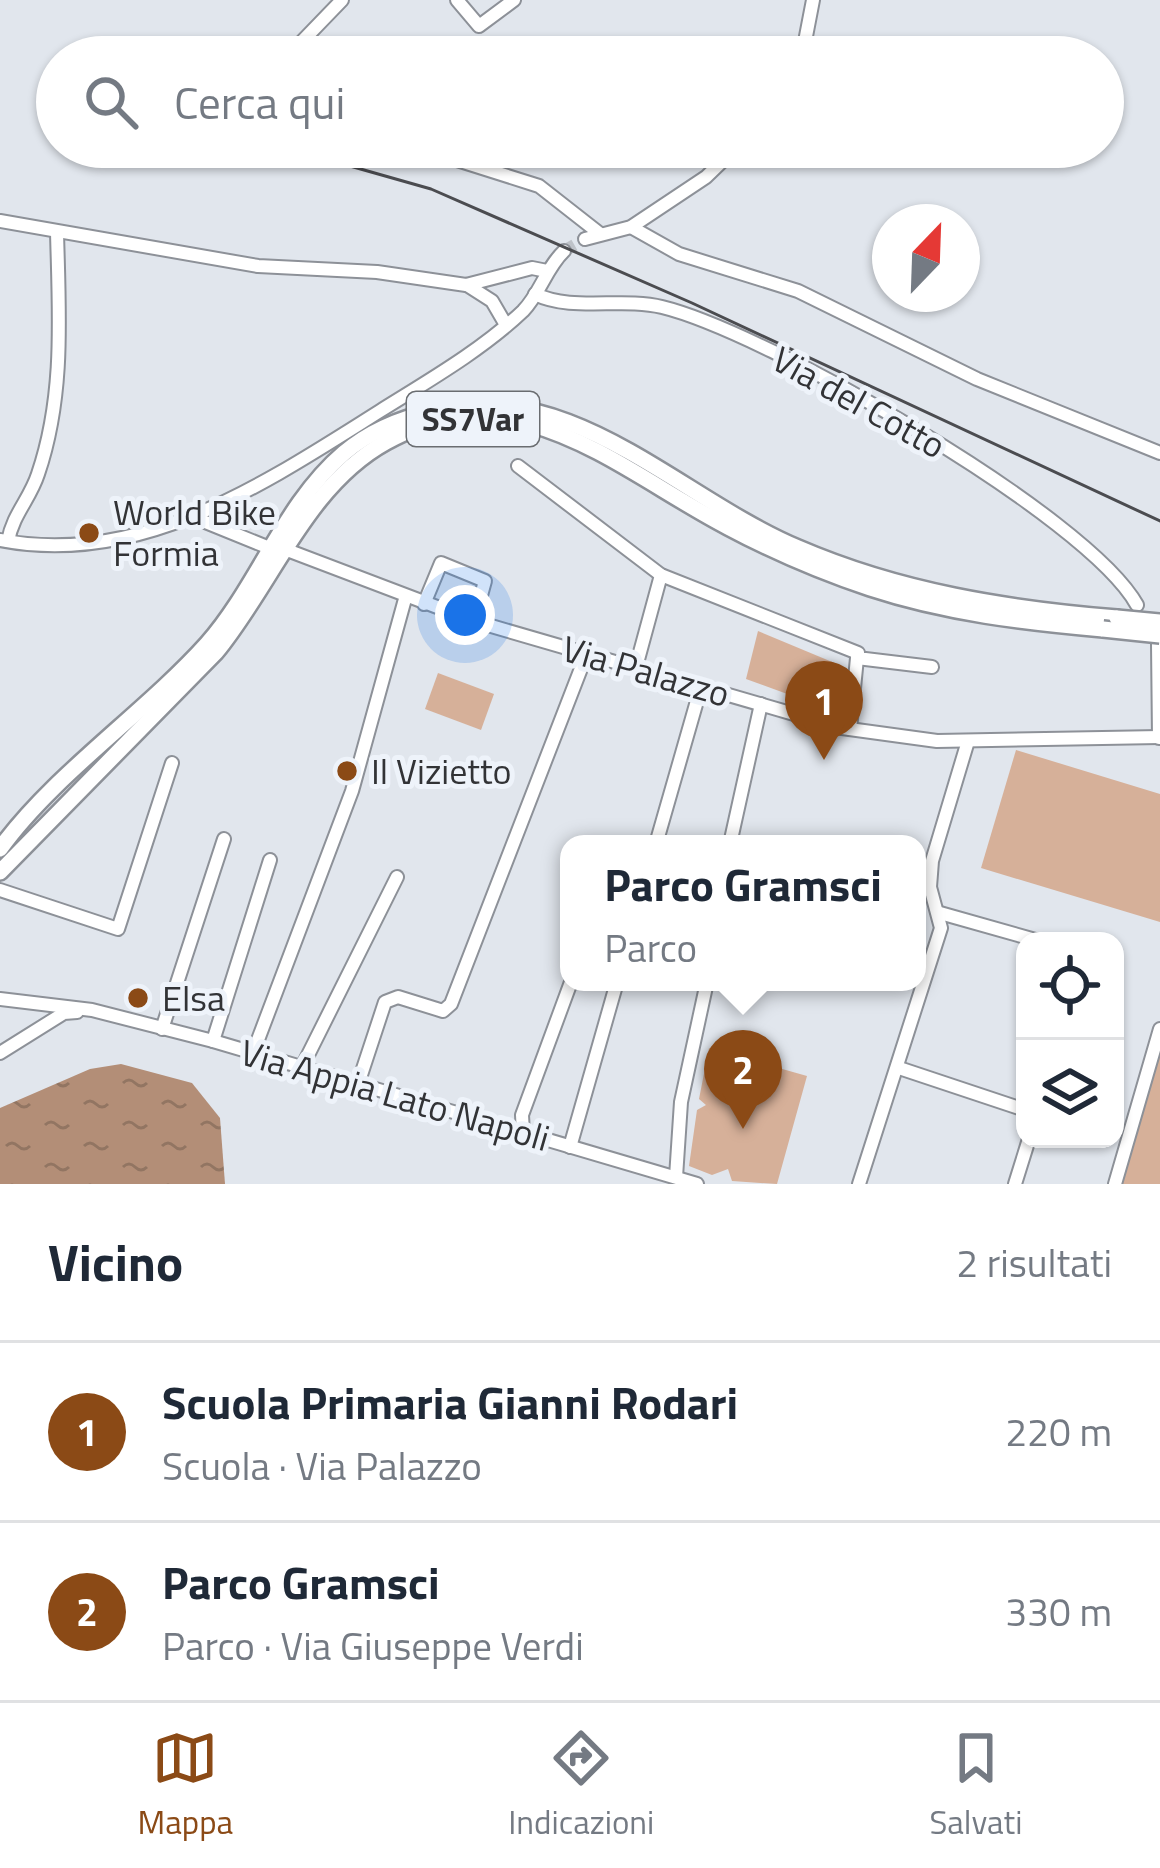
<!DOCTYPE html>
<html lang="it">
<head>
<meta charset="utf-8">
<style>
  :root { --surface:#fff; --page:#f2f2f3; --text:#1f2937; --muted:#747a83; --line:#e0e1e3; --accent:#8b4a16 }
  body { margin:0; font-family:"Titillium Web",sans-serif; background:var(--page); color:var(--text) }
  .controls { position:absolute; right:36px; bottom:36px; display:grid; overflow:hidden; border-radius:24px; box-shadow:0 3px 9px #0004 }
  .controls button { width:108px; height:108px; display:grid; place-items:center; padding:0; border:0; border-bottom:3px solid var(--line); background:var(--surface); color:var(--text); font:60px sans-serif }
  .compass { position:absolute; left:872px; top:204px; width:108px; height:108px; border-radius:50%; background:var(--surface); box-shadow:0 3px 9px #0004; rotate:23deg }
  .you { position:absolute; left:465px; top:615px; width:42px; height:42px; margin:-30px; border:9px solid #fff; border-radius:50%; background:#1a73e8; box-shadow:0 0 0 18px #1a73e833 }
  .badge { display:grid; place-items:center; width:78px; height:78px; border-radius:50%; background:var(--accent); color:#fff; font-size:39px; font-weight:700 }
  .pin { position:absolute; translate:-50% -99px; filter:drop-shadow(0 3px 6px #0008) }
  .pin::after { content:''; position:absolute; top:63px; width:42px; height:36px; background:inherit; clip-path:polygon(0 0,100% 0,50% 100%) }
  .popup { position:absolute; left:560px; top:835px; width:366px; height:156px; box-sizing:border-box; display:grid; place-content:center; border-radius:24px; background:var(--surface); filter:drop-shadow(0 3px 9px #0005); font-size:39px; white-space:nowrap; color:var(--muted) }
  .popup b { font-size:45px; color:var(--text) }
  .popup::after { content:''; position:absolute; left:50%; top:100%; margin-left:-24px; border:24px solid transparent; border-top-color:var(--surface) }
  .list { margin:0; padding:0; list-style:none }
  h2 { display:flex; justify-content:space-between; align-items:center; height:156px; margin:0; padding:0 48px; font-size:51px }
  h2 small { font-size:39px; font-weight:400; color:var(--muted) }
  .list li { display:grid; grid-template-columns:78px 1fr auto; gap:36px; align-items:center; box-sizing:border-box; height:180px; padding:0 48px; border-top:3px solid var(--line) }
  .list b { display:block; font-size:45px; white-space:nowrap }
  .list p { margin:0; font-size:39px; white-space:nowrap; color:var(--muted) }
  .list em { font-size:39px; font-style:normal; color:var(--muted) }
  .icon { flex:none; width:66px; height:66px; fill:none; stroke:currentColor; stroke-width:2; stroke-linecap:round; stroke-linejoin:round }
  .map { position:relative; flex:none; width:1160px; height:1184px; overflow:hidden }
  .search { position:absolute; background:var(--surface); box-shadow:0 3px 9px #0004; left:36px; right:36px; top:36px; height:132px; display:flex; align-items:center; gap:30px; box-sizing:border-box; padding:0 42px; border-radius:66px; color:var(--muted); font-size:45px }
  .sheet { height:516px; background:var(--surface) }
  nav { display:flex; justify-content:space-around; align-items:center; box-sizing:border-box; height:168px; border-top:3px solid var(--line); background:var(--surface); font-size:33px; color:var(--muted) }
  nav a { display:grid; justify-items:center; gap:6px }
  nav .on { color:var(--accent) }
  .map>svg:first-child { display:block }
  .green { fill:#d6b099 }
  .water { fill:url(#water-ripples) }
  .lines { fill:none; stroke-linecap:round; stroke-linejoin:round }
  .minor-tunnel { stroke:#bec2c8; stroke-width:12; stroke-dasharray:12 6; stroke-linecap:butt }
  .minor-casing { stroke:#8d9198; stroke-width:16 }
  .major-casing { stroke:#8d9198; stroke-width:20 }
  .minor { stroke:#fff; stroke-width:12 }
  .major { stroke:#fff; stroke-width:15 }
  .rail { stroke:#4b4c50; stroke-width:3 }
  .major-bridge-casing { stroke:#8d9198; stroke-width:20; stroke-linecap:butt }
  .major-bridge { stroke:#fff; stroke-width:15 }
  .poi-dot { fill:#8b4a16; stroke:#eef3fa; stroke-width:4.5 }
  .labels { text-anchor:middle; stroke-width:10; stroke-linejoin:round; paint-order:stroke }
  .shield { fill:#eef3fa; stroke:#6a6d71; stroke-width:3 }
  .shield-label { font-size:33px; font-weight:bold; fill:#323336 }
  .street-label { font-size:36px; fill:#323336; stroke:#eef3fa }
  .poi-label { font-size:36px; fill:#323336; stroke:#eef3fa; text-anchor:start }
</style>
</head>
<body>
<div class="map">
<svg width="1160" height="1184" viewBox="0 0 1160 1184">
  <defs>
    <pattern id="water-ripples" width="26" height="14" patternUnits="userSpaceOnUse" patternTransform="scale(3)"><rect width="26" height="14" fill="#b38e77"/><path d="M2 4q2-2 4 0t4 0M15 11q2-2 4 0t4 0" fill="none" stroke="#927562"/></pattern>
  </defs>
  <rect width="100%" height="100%" fill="#e1e6ed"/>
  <g class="green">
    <polygon points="758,631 837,664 843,675 839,713 746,679"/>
    <polygon points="438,673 494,694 481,730 425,709"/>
    <polygon points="1016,750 1160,794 1160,922 981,868"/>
    <polygon points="709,1048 807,1076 777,1184 732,1181 728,1169 712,1175 689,1166 697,1110 706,1105 699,1099"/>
    <polygon points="1160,1054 1160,1184 1121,1184"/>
  </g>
  <polygon class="water" points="121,1064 192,1083 220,1118 225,1184 0,1184 0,1108 90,1069"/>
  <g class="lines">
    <polyline class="minor-tunnel" points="564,251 585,239"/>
    <g class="minor-casing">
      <g id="minor">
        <polyline points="457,0 479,26 514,0"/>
        <polyline points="287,57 342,0"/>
        <polyline points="802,57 813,0"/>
        <polyline points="416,147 539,186 599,233"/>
        <polyline points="0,221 258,266 377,272 466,285 532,268 547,271"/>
        <polyline points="631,227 679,254 798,291 977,379 1160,453"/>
        <polyline points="585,239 631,227 706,177 737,147"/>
        <polyline points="467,285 492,301 506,325"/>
        <path d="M535,294C572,312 622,297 662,307C765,332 1087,515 1137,605"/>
        <polyline points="518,466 661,575 858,653 857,658 932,667"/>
        <polyline points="193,517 272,549"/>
        <path d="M0,540C141,568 267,482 380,411C428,381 482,350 523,311C540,294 546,268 564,251"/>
        <path d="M8,541C13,514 30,499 38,474C65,395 59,314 57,232"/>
        <polyline points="287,550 474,621 842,728 937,741 1160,737"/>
        <polyline points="424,604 441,563 485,581 474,621"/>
        <polyline points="1158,644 1159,738"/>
        <polyline points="636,667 661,575"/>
        <polyline points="850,729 857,658"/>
        <polyline points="656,844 701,687"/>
        <polyline points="730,844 761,704"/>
        <polyline points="0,890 118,929 172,763"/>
        <polyline points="940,913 1039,941"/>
        <polyline points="0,999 92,1010 213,1041 697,1184"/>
        <polyline points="162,1029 224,839"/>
        <polyline points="213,1041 270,860"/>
        <polyline points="0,1053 64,1013 77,1012"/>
        <polyline points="253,1053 352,791 405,599"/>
        <polyline points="302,1067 397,877"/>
        <polyline points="899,1068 1025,1110"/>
        <polyline points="358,1084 385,1002 398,997 443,1011 451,1004 587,653"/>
        <polyline points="523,1133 522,1115 571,982"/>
        <polyline points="570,1147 617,982"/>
        <polyline points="676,1177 681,1102 707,982"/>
        <polyline points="859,1184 941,928 930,887 932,861 968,741"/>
        <polyline points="1015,1184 1029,1139"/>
        <polyline points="1115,1184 1160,1029"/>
      </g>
    </g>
    <g class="major-casing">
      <g id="major">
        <path d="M0,849C52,776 145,713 207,644C259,585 284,504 344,453C370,431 402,418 434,411C573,378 679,498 798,548C900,592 1007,609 1117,618"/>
        <path d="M0,872L216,652C272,584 306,486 386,442C515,369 620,471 728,527C773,551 822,572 870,588C946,613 1024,622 1103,629"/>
      </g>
    </g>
    <use href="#minor" class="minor"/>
    <use href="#major" class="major"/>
    <polyline class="rail" points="283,147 431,189 692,303 1160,521"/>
    <g class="major-bridge-casing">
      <g id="major-bridge">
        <polyline points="1117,618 1160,622"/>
        <polyline points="1103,629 1160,635"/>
      </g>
    </g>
    <use href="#major-bridge" class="major-bridge"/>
  </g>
  <g class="poi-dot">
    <circle cx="89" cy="533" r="12"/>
    <circle cx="347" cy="771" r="12"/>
    <circle cx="138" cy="998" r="12"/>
  </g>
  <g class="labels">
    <rect class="shield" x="407" y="392" width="132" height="54" rx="9"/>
    <g class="shield-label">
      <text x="473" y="431">SS7Var</text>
    </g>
    <g class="street-label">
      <text transform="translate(859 402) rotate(29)" y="13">Via del Cotto</text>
      <text transform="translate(646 671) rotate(16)" y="13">Via Palazzo</text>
      <text transform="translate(395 1095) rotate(16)" y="13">Via Appia Lato Napoli</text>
    </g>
    <g class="poi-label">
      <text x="113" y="525">World Bike<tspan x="113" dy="41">Formia</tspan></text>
      <text x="371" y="784">Il Vizietto</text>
      <text x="162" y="1011">Elsa</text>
    </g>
  </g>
</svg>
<div class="controls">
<button><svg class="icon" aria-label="locate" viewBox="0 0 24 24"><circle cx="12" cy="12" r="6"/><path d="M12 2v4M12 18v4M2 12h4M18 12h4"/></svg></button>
<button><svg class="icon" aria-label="layers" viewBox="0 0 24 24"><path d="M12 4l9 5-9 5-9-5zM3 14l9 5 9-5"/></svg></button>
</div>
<svg class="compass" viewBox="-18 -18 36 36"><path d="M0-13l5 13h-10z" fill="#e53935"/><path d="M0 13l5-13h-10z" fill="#747a83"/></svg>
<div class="you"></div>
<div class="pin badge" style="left:824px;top:760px">1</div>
<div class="pin badge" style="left:743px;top:1129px">2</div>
<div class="popup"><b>Parco Gramsci</b>Parco</div>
<div class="search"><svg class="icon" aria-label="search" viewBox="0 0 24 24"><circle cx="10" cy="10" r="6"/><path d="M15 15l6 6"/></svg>Cerca qui</div>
</div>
<section class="sheet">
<h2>Vicino<small>2 risultati</small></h2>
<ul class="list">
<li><span class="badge">1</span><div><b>Scuola Primaria Gianni Rodari</b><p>Scuola · Via Palazzo</p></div><em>220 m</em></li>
<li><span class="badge">2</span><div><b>Parco Gramsci</b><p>Parco · Via Giuseppe Verdi</p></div><em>330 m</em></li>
</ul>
</section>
<nav>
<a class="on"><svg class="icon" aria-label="map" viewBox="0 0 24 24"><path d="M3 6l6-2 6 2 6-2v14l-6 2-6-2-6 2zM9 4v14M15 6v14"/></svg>Mappa</a>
<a><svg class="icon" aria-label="directions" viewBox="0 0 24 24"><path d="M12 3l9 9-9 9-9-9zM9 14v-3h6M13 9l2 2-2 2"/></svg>Indicazioni</a>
<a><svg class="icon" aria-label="saved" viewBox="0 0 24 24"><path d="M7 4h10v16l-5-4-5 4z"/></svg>Salvati</a>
</nav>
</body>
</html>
